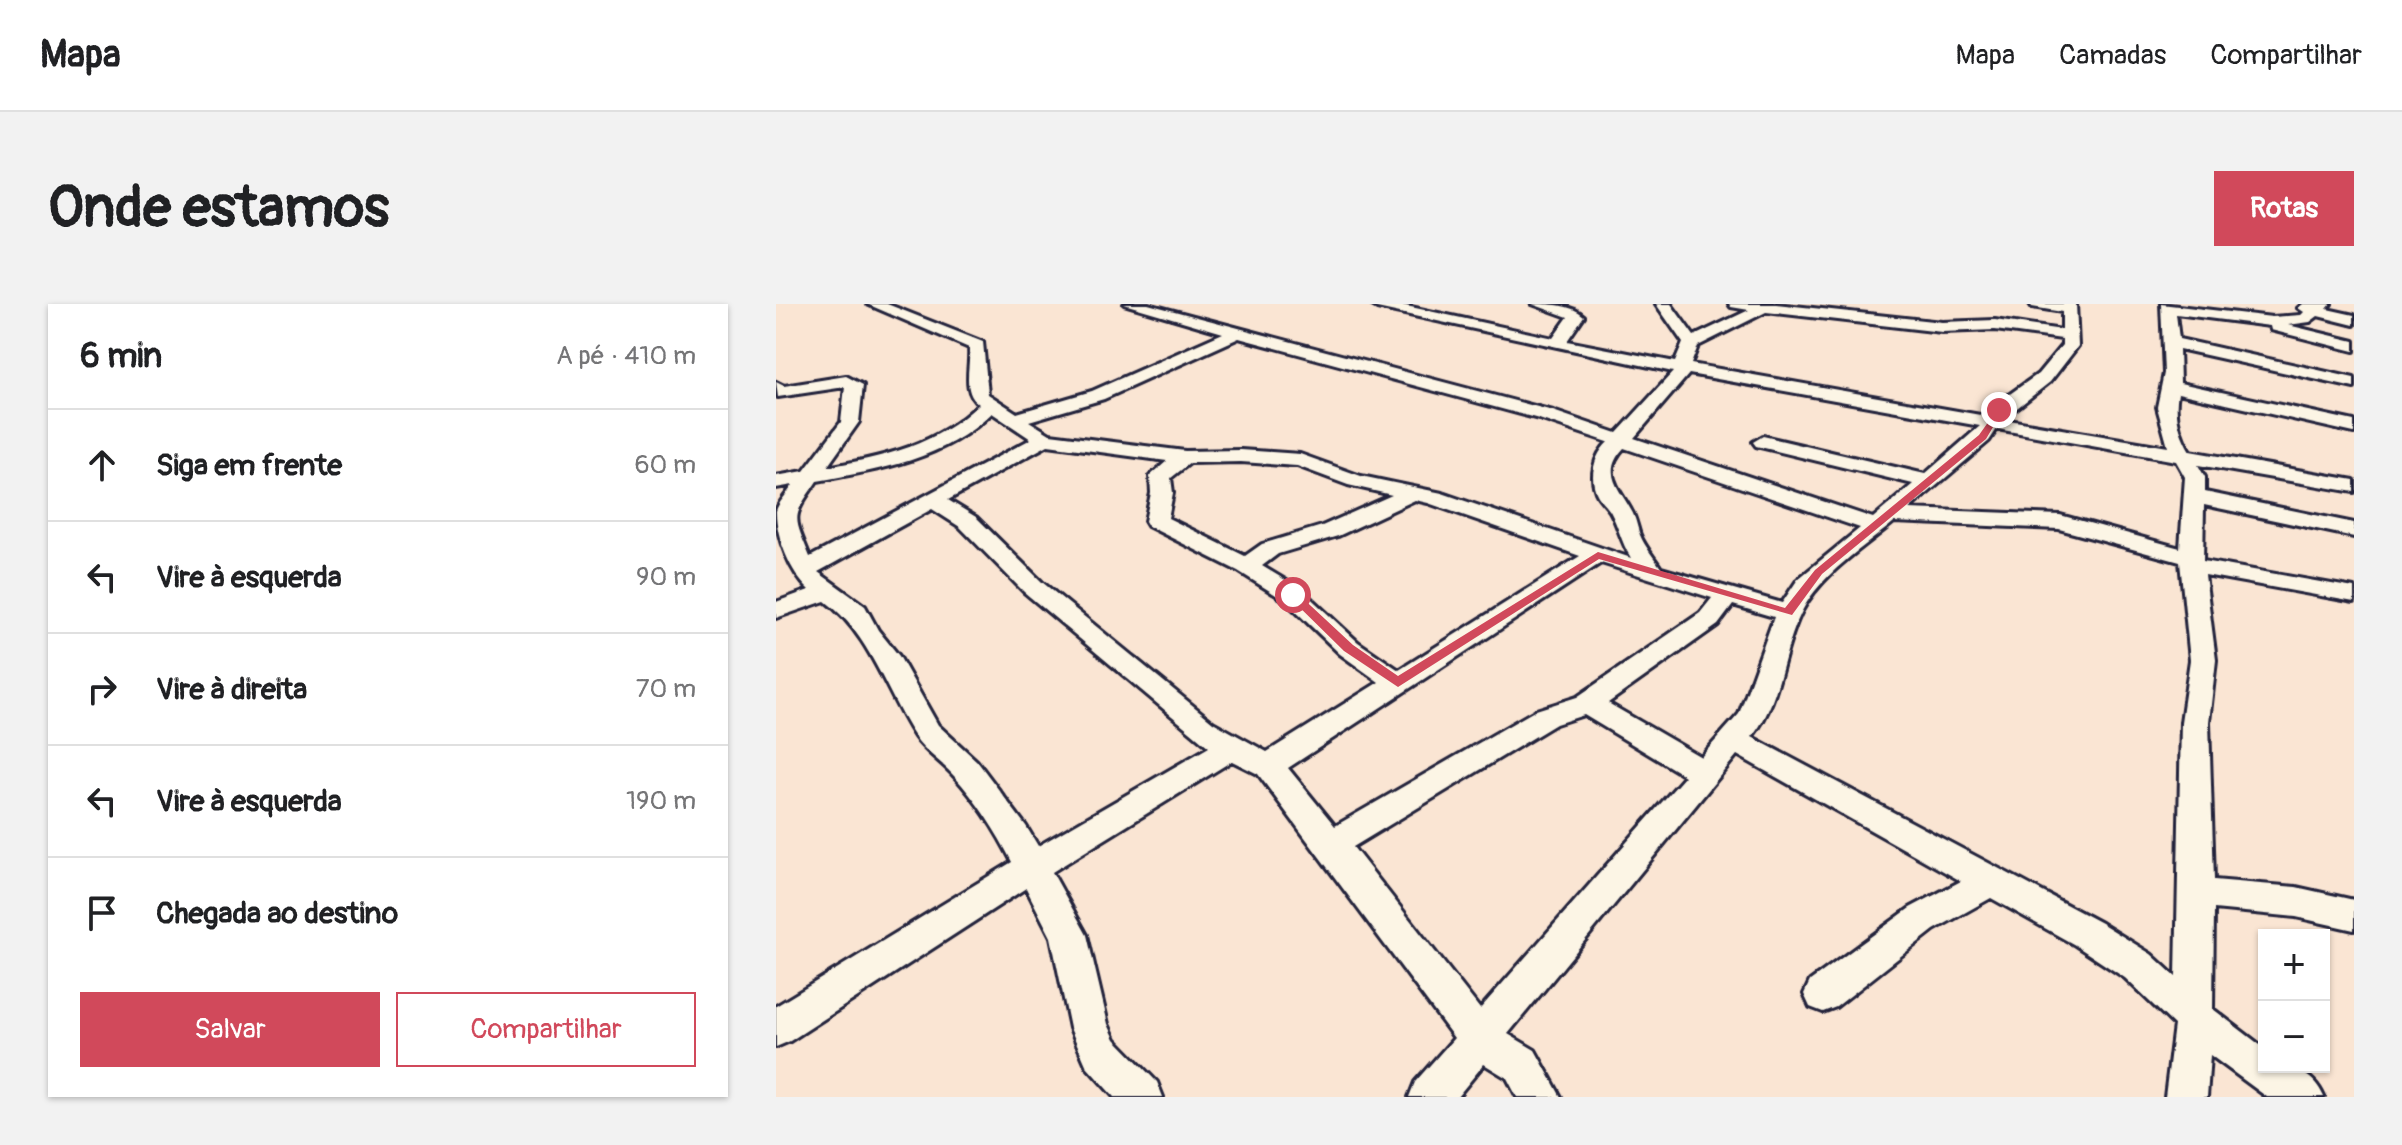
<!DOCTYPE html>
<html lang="pt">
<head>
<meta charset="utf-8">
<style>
  :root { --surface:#fff; --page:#f2f2f2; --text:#202124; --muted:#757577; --line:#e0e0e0; --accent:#d1495b }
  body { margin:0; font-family:Pangolin,sans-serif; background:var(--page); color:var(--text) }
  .controls { position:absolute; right:24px; bottom:24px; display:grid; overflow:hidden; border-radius:0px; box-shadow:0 2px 6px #0004 }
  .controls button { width:72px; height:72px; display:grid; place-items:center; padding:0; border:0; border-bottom:2px solid var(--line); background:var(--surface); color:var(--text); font:40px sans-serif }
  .stop { position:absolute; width:24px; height:24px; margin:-18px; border:6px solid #d1495b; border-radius:50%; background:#fff }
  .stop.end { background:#d1495b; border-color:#fff; box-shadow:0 2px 8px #0008 }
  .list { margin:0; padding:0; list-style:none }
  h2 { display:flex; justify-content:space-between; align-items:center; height:104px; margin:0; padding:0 32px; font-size:34px }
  h2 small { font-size:26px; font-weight:400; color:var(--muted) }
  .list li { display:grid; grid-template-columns:52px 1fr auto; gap:24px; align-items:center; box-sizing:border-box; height:112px; padding:0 32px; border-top:2px solid var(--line) }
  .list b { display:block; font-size:30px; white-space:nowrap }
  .list em { font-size:26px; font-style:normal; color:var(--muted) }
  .actions { display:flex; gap:16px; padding:24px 32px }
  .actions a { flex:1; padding:18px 0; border:2px solid var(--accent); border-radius:0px; text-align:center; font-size:28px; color:var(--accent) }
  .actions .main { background:var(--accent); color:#fff }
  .icon { flex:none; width:44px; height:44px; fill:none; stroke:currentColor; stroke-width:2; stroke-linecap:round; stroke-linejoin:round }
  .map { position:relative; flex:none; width:1578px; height:793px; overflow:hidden; border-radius:0px }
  header { display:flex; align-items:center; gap:48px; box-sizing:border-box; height:112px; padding:0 40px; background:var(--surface); border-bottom:2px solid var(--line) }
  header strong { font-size:38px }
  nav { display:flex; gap:44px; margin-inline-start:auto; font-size:28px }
  .intro { display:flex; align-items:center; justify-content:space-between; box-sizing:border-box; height:192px; padding:0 48px }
  h1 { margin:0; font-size:56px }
  .button { padding:20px 36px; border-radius:0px; background:var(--accent); color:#fff; font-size:28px; font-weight:700 }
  main { display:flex; gap:48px; padding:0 48px }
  aside { flex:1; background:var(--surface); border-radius:0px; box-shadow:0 2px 6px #0004 }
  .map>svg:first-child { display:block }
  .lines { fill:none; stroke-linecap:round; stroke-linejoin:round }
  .minor-casing { stroke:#22223b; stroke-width:6 }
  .minor { fill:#fcf5e5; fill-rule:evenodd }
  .route { fill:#d1495b }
</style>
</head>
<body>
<header>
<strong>Mapa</strong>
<nav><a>Mapa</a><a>Camadas</a><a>Compartilhar</a></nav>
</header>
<div class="intro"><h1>Onde estamos</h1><a class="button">Rotas</a></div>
<main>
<aside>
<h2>6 min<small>A pé · 410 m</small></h2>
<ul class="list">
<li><svg class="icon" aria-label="ahead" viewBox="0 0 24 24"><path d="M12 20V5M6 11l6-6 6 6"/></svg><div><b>Siga em frente</b></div><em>60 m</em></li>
<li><svg class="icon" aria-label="left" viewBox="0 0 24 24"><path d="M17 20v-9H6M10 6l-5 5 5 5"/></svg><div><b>Vire à esquerda</b></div><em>90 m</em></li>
<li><svg class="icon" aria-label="right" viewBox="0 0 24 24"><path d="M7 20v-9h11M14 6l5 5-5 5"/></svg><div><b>Vire à direita</b></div><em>70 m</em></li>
<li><svg class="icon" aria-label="left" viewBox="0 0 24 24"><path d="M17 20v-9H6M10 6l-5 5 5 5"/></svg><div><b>Vire à esquerda</b></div><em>190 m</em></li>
<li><svg class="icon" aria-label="arrive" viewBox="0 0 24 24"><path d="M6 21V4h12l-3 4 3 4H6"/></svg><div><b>Chegada ao destino</b></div></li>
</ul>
<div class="actions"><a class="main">Salvar</a><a>Compartilhar</a></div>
</aside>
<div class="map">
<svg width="1578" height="793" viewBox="0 0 1578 793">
  <rect width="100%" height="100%" fill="#fae5d3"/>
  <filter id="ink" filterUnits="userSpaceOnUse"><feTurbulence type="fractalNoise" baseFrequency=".0125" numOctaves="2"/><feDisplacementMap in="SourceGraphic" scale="16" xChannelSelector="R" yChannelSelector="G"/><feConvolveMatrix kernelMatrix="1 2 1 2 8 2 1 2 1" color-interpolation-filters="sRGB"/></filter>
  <g filter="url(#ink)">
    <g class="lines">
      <g class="minor-casing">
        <path id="minor" d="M91,0H111L207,38L212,90L241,109L316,87L447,29L348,0H372L777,107L841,129L897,68L601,4L594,0H621L777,34L792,13L756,0C773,0 795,0 808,12L791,37L899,58L907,39L880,0H895L918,32L973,6L955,3L953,0H1000L1166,18L1219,16L1286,26V8L1256,3L1254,0H1300L1302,42L1274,78L1227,115L1392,143L1381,103L1388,69L1385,0L1496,13L1525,11L1528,8L1522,4L1527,0H1555L1551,5L1578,11V21L1542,12L1534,18L1512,21L1578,37V47L1495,26L1494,22L1400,10L1403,35L1578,74V84L1403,45L1404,79L1578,117V129L1402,89C1398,109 1403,129 1414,147L1578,176V188L1422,161L1429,173V188L1578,219V233L1428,201L1427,257L1578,284V298L1429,271L1440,356L1433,418L1438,576L1520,583L1578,596V626L1520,613L1438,605L1437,705L1488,744V763C1515,763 1536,766 1548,793H1491L1434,751L1431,793H1389L1398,721L1349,674L1299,641L1215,594L1158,626L1060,703L1047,708L1034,703L1028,690L1034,677L1134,604L1185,577L961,451L732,730L759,746L785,793H741L731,774L708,760L681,793H633L639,778L678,734L482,470L456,457L276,568L311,631L332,720L339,735L381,778L387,793H338L311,763L294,724L275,633L250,584L14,737L0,743V702L236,558C221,528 200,496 178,472C166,458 149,448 139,433C109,387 94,330 49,297L0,314V298L33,286C15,269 0,234 0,207C2,199 12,189 17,181L0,184V172L28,167L65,118L69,83L2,93L0,78L8,82L70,72L87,81L83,118L51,163C108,153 161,141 203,100C185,88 195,62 193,44ZM990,8L1166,28L1219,26L1286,35V41L1262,70L1217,102L1210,112L915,60L922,42ZM463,34L763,115L832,138C818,151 812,174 822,192C825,197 830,201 834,207C842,221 845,238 855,254L666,189L585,172L524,150L465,146L409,147L274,130L253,117L328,95ZM913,70L1204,122L1149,170L987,132L977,138L980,142L1137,180L1097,214L858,134ZM216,109L255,135L34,253C17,211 15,215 41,177C104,166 169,155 216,109ZM1221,125L1400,157L1409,173L1404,244L1284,211L1133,205L1213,137ZM272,141L391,157L374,172L375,189L369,217L372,222L462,267L508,296L564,350L603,378L491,448L437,418L266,278L200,213L172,196ZM848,144L1084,224L1022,275L1006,299L885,264C878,253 869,243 864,231C861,223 860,214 855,206C844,185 824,169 848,144ZM465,158L521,162L572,181L616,191L546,222L486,240L469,252L392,214L397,189L395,174L414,159ZM639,196L652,199L804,252L623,366L582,338L526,286L486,262L502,250L562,232ZM156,205L184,223L248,288L433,443L262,542L250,522L201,457L162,421L123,352L102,326L89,302L42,268ZM1118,218L1283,225L1404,258L1414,356L1405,418L1400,673L1375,650L1325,619L976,433C1006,396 1005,348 1026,307C1045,270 1087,244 1118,218ZM825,259L936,294L924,309L801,393L760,406L559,522L512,464ZM957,301L998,313L963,410L925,453L832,399L942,321ZM808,411L909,472L704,705L577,543L780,420Z"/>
      </g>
      <use href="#minor" class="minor"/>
    </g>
  </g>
  <polygon class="route" points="1223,103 1227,106 1210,135 1046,270 1016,311 823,255 622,383 568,347 511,291 521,289 577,341 622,372 822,248 1009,304 1039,266 1203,131"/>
</svg>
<div class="controls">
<button>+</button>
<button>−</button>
</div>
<div class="stop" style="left:517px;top:291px"></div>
<div class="stop end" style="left:1223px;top:106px"></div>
</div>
</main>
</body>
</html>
